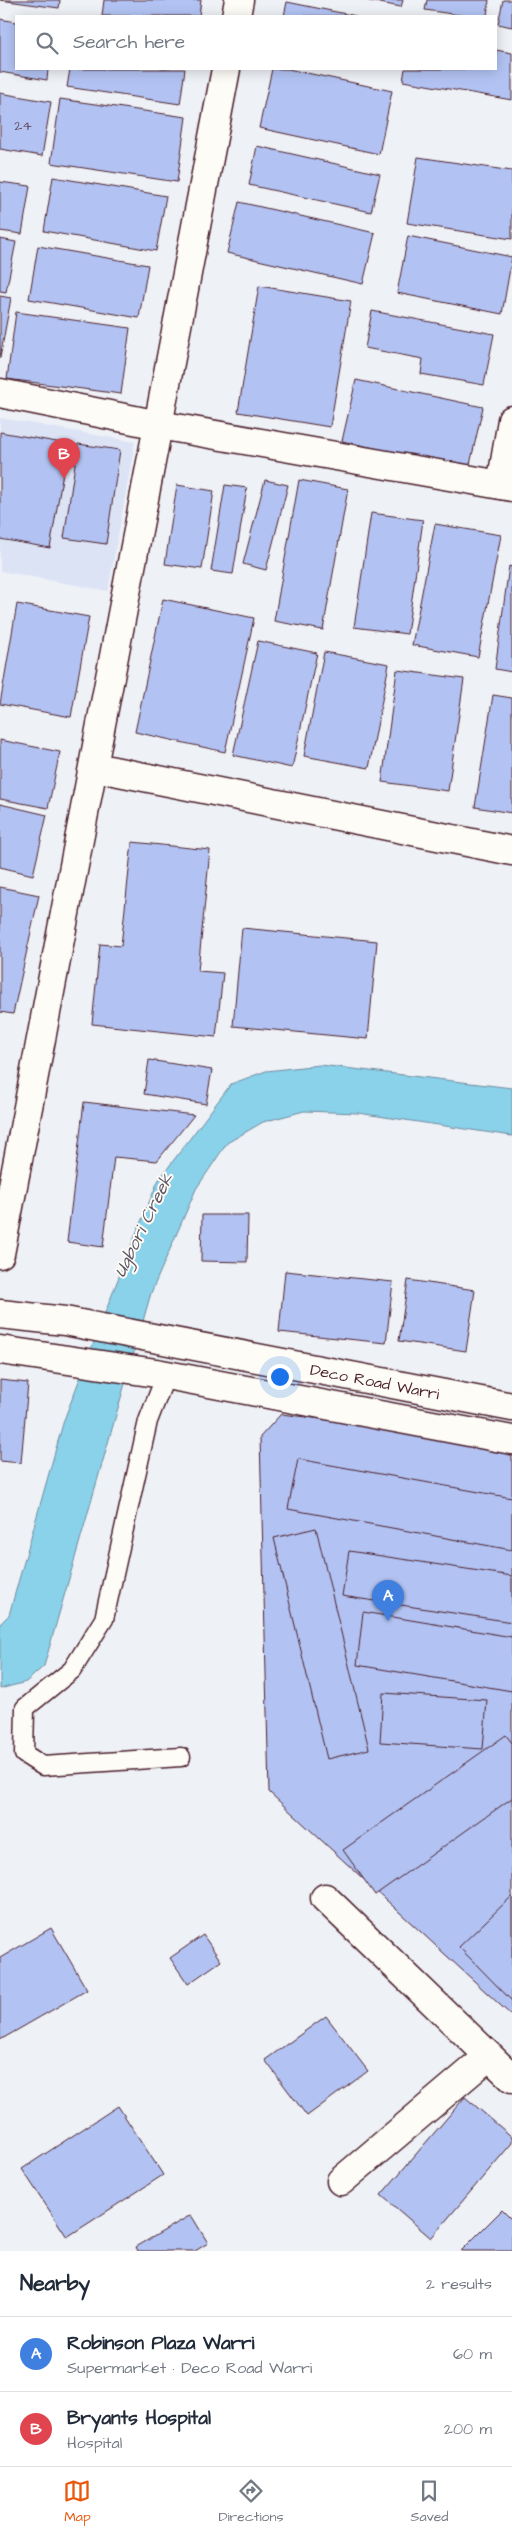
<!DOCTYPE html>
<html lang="en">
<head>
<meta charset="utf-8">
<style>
  :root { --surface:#fff; --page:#f6f6f7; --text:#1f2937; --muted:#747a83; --line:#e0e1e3; --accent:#ea580c }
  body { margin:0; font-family:"Architects Daughter",sans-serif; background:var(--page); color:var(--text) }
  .you { position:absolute; left:279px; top:1376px; width:18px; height:18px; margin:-12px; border:4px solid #fff; border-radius:50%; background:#1a73e8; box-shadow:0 0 0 8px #1a73e833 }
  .badge { display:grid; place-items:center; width:32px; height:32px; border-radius:50%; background:var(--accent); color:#fff; font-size:16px; font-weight:700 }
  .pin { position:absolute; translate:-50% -41px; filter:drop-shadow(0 1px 2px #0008) }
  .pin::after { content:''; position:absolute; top:26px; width:18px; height:15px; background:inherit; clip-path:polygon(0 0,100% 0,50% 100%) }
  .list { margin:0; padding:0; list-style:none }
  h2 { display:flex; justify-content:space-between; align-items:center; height:65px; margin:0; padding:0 20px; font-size:21px }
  h2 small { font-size:16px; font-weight:400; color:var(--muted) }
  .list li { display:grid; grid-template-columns:32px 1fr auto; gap:15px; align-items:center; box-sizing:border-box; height:75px; padding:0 20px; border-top:1px solid var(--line) }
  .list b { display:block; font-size:19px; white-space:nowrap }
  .list p { margin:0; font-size:16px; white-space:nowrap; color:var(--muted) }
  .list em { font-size:16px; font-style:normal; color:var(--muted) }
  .icon { flex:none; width:28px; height:28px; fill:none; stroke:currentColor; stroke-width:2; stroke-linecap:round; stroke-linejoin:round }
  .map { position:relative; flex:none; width:512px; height:2251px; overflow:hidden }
  .search { position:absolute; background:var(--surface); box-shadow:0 2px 12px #0003; left:15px; right:15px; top:15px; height:55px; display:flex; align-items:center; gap:12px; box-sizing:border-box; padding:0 18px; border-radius:0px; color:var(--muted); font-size:19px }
  .sheet { height:215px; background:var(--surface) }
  nav { display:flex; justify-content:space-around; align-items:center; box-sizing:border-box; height:70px; border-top:1px solid var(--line); background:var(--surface); font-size:14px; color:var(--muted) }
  nav a { display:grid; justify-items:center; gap:2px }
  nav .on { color:var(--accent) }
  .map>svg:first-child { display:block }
  .built { fill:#dce3f5 }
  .water { fill:#89d2ea; stroke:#708a9e }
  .building { fill:#b2c3f3; stroke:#4a1f2b }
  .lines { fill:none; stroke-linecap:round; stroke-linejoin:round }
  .lane-casing { stroke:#4a1f2b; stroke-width:21 }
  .street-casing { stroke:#4a1f2b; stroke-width:31 }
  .secondary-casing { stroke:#4a1f2b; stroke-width:31 }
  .lane { stroke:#fdfcf7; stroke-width:18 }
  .street { stroke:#fdfcf7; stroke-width:28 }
  .secondary { stroke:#fdfcf7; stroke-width:28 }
  .labels { text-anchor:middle; stroke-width:4; stroke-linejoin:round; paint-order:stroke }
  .number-label { font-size:14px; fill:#64485d }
  .street-label { font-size:16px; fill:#4a1f2b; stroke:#fdfcf7 }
  .water-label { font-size:18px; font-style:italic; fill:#5d5564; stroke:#fdfcf7 }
</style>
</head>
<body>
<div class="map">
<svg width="512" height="2251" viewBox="0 0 512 2251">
  <rect width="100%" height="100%" fill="#eef1f6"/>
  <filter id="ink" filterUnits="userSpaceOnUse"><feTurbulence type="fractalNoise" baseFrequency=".02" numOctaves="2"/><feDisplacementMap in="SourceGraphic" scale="10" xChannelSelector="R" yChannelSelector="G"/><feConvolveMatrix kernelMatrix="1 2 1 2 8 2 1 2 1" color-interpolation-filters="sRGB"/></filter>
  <g filter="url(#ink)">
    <polygon class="built" points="0,418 135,442 108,591 0,571"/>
    <polygon class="water" points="320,1065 512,1088 512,1136 358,1113 304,1111 263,1122 227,1143 196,1189 151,1293 44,1666 26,1682 0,1689 0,1624 9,1615 64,1420 130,1248 158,1181 231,1084 266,1071"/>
    <g class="building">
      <polygon points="0,0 60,0 59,8"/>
      <polygon points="104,0 201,0 199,16 102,16"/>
      <polygon points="364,0 403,0 401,7"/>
      <polygon points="427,0 489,0 487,16 466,16 425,10"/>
      <polygon points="503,0 512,0 512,27 498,24"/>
      <polygon points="287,2 356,16 284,16"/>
      <polygon points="0,19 16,22 16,69 48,69 47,80 0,72"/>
      <polygon points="496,50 512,53 512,100 403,81 405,69 496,69"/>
      <polygon points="70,69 185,69 180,104 67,87"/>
      <polygon points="272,69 288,69 392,91 379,154 259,128"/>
      <polygon points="0,93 51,102 42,156 0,149"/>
      <polygon points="60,99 186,117 177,182 51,163"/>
      <polygon points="257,146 380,174 371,212 249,185"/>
      <polygon points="418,157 512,171 512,239 407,223"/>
      <polygon points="53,177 166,196 156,251 44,231"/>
      <polygon points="0,182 30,186 22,234 0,231"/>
      <polygon points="239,202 375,233 363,284 227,253"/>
      <polygon points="408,236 512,257 502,314 397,293"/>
      <polygon points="0,239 16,242 6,292 0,291"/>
      <polygon points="38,246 148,265 139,318 29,299"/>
      <polygon points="259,286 351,301 330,427 238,412"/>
      <polygon points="0,296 11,298 0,358"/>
      <polygon points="372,311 494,334 484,385 421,374 423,359 365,348"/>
      <polygon points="16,312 130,328 121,394 7,379"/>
      <polygon points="356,380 483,407 469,469 342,441"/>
      <polygon points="0,432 68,444 50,548 0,539"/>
      <polygon points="78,444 120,450 106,544 64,538"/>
      <polygon points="265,480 288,485 266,570 243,564"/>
      <polygon points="299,480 348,489 323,630 274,621"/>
      <polygon points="177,485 214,491 202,569 165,564"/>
      <polygon points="225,485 247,488 233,574 211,571"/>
      <polygon points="371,513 423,520 407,634 354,627"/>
      <polygon points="435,524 501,535 478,657 412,645"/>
      <polygon points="509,566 512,567 512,672 495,669"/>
      <polygon points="163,599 254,618 225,752 135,732"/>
      <polygon points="17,604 89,617 71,717 0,704"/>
      <polygon points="258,641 317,653 292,768 233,755"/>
      <polygon points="324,652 389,664 369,768 304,756"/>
      <polygon points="397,670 464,679 448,791 382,782"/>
      <polygon points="493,695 512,698 512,813 475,807"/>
      <polygon points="0,740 60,752 48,808 0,799"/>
      <polygon points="0,804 47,815 33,875 0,867"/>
      <polygon points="132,842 210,850 198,971 223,973 216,1037 92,1024 100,944 121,946"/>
      <polygon points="0,887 39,895 13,1014 0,1012"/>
      <polygon points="242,928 377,941 368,1039 233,1026"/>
      <polygon points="149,1060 212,1070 206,1104 144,1094"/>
      <polygon points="84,1102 194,1115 157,1161 114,1157 103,1247 67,1242"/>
      <polygon points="202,1215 248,1215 247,1262 201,1261"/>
      <polygon points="285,1271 393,1282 386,1343 279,1332"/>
      <polygon points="408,1280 475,1290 466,1351 399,1341"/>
      <polygon points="0,1380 28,1383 21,1463 0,1461"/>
      <polygon points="281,1414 363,1424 512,1450 512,2016 269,1792 260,1437"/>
      <polygon points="298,1459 512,1498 512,1550 288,1509"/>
      <polygon points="316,1528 369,1749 327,1759 274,1538"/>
      <polygon points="349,1551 512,1576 512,1622 342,1596"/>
      <polygon points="363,1612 512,1637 512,1691 357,1665"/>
      <polygon points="383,1693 487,1700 483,1749 380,1742"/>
      <polygon points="506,1735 512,1743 512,1798 375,1895 343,1850"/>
      <polygon points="512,1896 512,2001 459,1947"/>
      <polygon points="51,1928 87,1990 0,2040 0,1958"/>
      <polygon points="203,1935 221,1961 188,1984 170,1958"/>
      <polygon points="326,2016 368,2071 307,2116 265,2060"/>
      <polygon points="465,2097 512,2137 512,2143 431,2238 381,2195"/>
      <polygon points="118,2106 163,2175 67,2237 22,2169"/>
      <polygon points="502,2210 512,2220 512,2251 461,2251"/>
      <polygon points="191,2215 208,2243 195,2251 138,2251 136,2247"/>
    </g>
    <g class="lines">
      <g class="lane-casing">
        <polyline id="lane" points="166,1375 148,1421 104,1619 72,1670 25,1708 24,1754 43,1766 181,1757"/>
      </g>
      <g class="street-casing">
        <g id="street">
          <polyline points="236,16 239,0"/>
          <polyline points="0,393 159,425 512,487"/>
          <polyline points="501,485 512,420"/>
          <polyline points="94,767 512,851"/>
          <polyline points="0,1254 226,69"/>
          <polyline points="325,1898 512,2078"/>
          <polyline points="341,2181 489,2056"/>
        </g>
      </g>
      <g class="secondary-casing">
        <g id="secondary">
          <polyline points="0,1314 65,1321 512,1407"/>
          <polyline points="0,1350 156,1373 512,1440"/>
        </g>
      </g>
      <use href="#lane" class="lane"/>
      <use href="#street" class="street"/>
      <use href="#secondary" class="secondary"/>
    </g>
  </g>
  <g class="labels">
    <g class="number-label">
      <text x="23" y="130">24</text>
    </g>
    <g class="street-label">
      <text transform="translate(375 1381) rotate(11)" y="6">Deco Road Warri</text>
    </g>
    <g class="water-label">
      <text transform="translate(143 1225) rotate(-64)" y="6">Ugbori Creek</text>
    </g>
  </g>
</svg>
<div class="you"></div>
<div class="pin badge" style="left:388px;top:1621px;background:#3f7fe0">A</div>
<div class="pin badge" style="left:64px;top:479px;background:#e0444e">B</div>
<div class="search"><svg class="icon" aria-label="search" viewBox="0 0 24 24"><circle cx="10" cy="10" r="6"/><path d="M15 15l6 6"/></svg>Search here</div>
</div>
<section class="sheet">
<h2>Nearby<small>2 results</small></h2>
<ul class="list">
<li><span class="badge" style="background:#3f7fe0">A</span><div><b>Robinson Plaza Warri</b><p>Supermarket · Deco Road Warri</p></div><em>60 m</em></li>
<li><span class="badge" style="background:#e0444e">B</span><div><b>Bryants Hospital</b><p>Hospital</p></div><em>200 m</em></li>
</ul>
</section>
<nav>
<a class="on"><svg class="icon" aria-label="map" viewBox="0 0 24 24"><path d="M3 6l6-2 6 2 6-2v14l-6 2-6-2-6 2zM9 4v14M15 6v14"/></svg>Map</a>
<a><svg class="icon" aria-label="directions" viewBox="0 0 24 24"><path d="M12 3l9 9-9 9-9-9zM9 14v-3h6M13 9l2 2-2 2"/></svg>Directions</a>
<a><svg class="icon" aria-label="saved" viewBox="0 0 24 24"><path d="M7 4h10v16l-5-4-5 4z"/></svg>Saved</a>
</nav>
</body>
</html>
